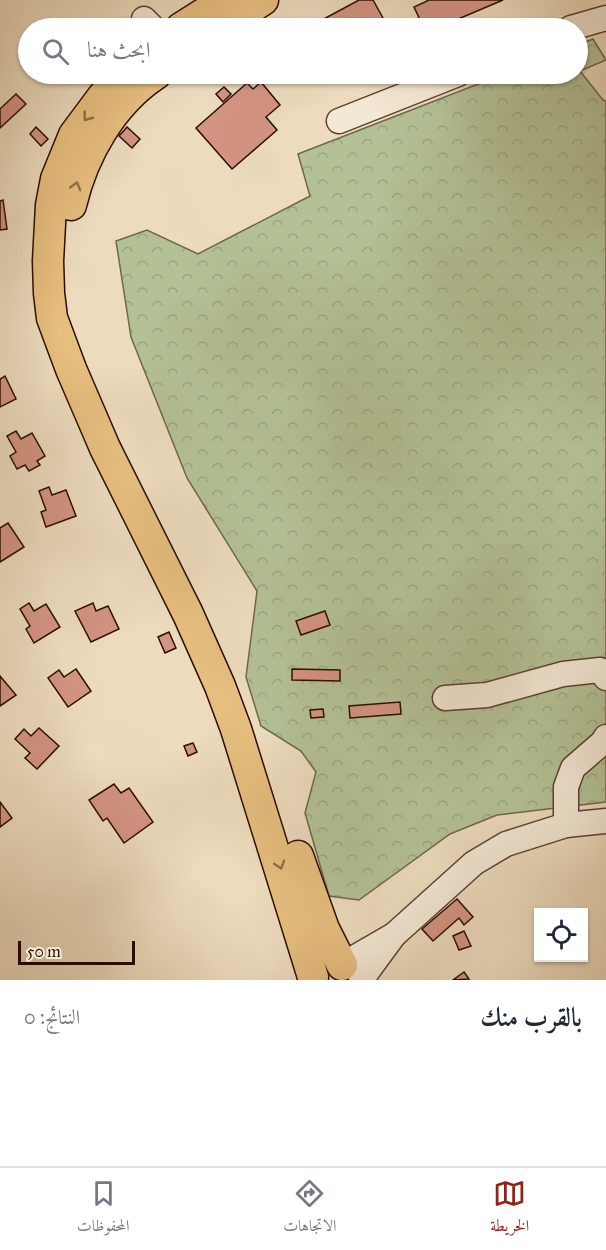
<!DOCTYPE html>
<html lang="ar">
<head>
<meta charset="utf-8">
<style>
  :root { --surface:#fff; --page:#f6f6f7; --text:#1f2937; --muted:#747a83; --line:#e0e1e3; --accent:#8f2418 }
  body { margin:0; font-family:"IM FELL Great Primer",Amiri,serif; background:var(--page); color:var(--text); direction:rtl }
  .controls { position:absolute; right:18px; bottom:18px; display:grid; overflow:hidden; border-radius:0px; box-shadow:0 2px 4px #0004 }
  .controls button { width:54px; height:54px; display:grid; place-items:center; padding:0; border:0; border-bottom:2px solid var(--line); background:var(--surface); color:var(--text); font:30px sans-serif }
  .scale { position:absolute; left:18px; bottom:15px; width:117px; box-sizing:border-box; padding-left:6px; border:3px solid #2b0d03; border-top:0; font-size:16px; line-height:21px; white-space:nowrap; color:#2b0d03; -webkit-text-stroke:4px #f3e8d4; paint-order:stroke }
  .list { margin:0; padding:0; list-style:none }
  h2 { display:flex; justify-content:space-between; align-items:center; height:78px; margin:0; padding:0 24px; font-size:26px }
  h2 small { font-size:20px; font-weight:400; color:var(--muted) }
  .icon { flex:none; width:33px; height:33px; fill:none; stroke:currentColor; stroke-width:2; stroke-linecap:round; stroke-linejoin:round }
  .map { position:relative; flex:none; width:606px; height:980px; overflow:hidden; direction:ltr }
  .search { position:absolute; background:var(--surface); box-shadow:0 2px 4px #0004; left:18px; right:18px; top:18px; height:66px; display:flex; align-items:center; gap:15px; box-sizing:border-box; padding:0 21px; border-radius:33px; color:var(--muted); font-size:22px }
  .sheet { height:186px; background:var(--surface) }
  nav { display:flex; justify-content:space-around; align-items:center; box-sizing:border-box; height:84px; border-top:2px solid var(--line); background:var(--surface); font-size:16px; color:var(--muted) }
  nav a { display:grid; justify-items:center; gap:3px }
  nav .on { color:var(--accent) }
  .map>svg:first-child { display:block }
  .forest { fill:url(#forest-crowns); stroke:#6f674c; stroke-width:1.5 }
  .building { fill:#d39482; stroke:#2b0d03; stroke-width:1.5 }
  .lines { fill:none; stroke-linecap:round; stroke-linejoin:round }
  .minor-casing { stroke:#5b4032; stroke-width:27 }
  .major-casing { stroke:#2b0d03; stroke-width:33 }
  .minor { stroke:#f3e8d4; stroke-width:24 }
  .major { stroke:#e6be7e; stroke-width:30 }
  .oneway { stroke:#926e47 }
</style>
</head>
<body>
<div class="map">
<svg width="606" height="980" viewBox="0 0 606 980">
  <defs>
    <pattern id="forest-crowns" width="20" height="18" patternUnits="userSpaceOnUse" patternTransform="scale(1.5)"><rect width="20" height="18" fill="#b3c195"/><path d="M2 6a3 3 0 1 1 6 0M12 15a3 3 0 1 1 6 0" fill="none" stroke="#9aa57f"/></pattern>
  </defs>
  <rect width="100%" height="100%" fill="#ecdbbd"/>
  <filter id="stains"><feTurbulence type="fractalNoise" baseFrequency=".00333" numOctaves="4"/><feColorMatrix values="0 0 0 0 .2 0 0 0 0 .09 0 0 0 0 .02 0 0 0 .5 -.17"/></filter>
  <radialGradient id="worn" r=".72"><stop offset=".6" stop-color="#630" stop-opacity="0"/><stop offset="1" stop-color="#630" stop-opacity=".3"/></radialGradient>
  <polygon class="forest" points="593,39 606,60 580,71 603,100 606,101 606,802 497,815 450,834 359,900 329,896 305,813 316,772 301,751 261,726 246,677 257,591 187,478 131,337 116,241 147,230 198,254 310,196 298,154 504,74 578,74 578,45"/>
  <g class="building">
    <polygon points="359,0 373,0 388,27 385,28 307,28"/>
    <polygon points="429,0 503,0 437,28 435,24 424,28 414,7"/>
    <polygon points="261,82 280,105 266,117 277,130 232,169 196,128 247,83 253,89"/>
    <polygon points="224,87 231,94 223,102 216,94"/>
    <polygon points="16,94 26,104 0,128 0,109"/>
    <polygon points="36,127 48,139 41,146 30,134"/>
    <polygon points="127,127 140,139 132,148 119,136"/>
    <polygon points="3,200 7,229 0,230 0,201"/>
    <polygon points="5,376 16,399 0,407 0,379"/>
    <polygon points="16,431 21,439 32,433 45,456 37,461 40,465 29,471 25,465 17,469 10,456 16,452 7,436"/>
    <polygon points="49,487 52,495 66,490 76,516 46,527 41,512 46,510 39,491"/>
    <polygon points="8,523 24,547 0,562 0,528"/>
    <polygon points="29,603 34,611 46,604 60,627 34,643 26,629 30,626 20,609"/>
    <polygon points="93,603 96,611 108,606 119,629 91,642 75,611"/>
    <polygon points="325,611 330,625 301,635 296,621"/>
    <polygon points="169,632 176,648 165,653 158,637"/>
    <polygon points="76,669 91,691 68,707 48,678 59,670 64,677"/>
    <polygon points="292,669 340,670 340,681 292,680"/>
    <polygon points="0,676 16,695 0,706"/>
    <polygon points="400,702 401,714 350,718 349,706"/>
    <polygon points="323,709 324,717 311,718 310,710"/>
    <polygon points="39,728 59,746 37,769 25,758 30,753 15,739 24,729 31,736"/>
    <polygon points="193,743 197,752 188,756 184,746"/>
    <polygon points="114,784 121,793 129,788 153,822 124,843 107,818 103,821 89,800"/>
    <polygon points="0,802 12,818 0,827"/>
    <polygon points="457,899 473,917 464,925 459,918 433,941 422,929"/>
    <polygon points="464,931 471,946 459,950 453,936"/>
    <polygon points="464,972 469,979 453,980"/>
  </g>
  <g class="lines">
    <g class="minor-casing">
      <g id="minor">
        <polyline points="144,19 153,28"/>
        <polyline points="571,28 606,18"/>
        <polyline points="339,121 458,74"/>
        <polyline points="445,698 487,695 563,674 600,670 606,678"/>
        <polyline points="566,825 566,787 573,768 603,742 606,737"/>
        <polyline points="394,935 474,863 506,844 566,825 606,821"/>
        <polyline points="342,965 394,935 361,980"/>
      </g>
    </g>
    <g class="major-casing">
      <g id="major">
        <polyline points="181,28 225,0"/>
        <polyline points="220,28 263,0"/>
        <polyline points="126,74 103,96 74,135 56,179 51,205 48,261 49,293 52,318 71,369 105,448 188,614 220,686 236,729 313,977"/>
        <path d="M71,205C83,154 112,103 156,74"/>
        <polyline points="298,856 324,929 342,965"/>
      </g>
    </g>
    <use href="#minor" class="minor"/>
    <use href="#major" class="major"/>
  </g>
  <defs><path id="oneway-chevron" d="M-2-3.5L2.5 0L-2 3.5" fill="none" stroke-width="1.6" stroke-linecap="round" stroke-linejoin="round" transform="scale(1.5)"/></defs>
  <g class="oneway">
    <use href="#oneway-chevron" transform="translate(87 117) rotate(127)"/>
    <use href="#oneway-chevron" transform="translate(76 186) rotate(-74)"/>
    <use href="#oneway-chevron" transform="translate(280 865) rotate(72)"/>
  </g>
  <rect width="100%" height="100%" filter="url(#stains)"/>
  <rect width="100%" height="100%" fill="url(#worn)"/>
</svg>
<div class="controls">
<button><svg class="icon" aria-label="locate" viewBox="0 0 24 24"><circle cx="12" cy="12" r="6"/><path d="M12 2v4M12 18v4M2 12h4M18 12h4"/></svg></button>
</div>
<div class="scale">50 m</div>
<div class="search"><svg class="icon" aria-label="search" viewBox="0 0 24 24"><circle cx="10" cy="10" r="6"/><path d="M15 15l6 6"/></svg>ابحث هنا</div>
</div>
<section class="sheet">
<h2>بالقرب منك<small>النتائج: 0</small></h2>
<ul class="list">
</ul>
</section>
<nav>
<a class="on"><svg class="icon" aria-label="map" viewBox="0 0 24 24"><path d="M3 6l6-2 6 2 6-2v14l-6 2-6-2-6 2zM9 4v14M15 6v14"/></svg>الخريطة</a>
<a><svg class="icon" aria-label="directions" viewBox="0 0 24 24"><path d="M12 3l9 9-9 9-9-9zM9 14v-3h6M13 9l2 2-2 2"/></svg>الاتجاهات</a>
<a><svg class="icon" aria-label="saved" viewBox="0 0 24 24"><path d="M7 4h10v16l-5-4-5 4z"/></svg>المحفوظات</a>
</nav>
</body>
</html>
